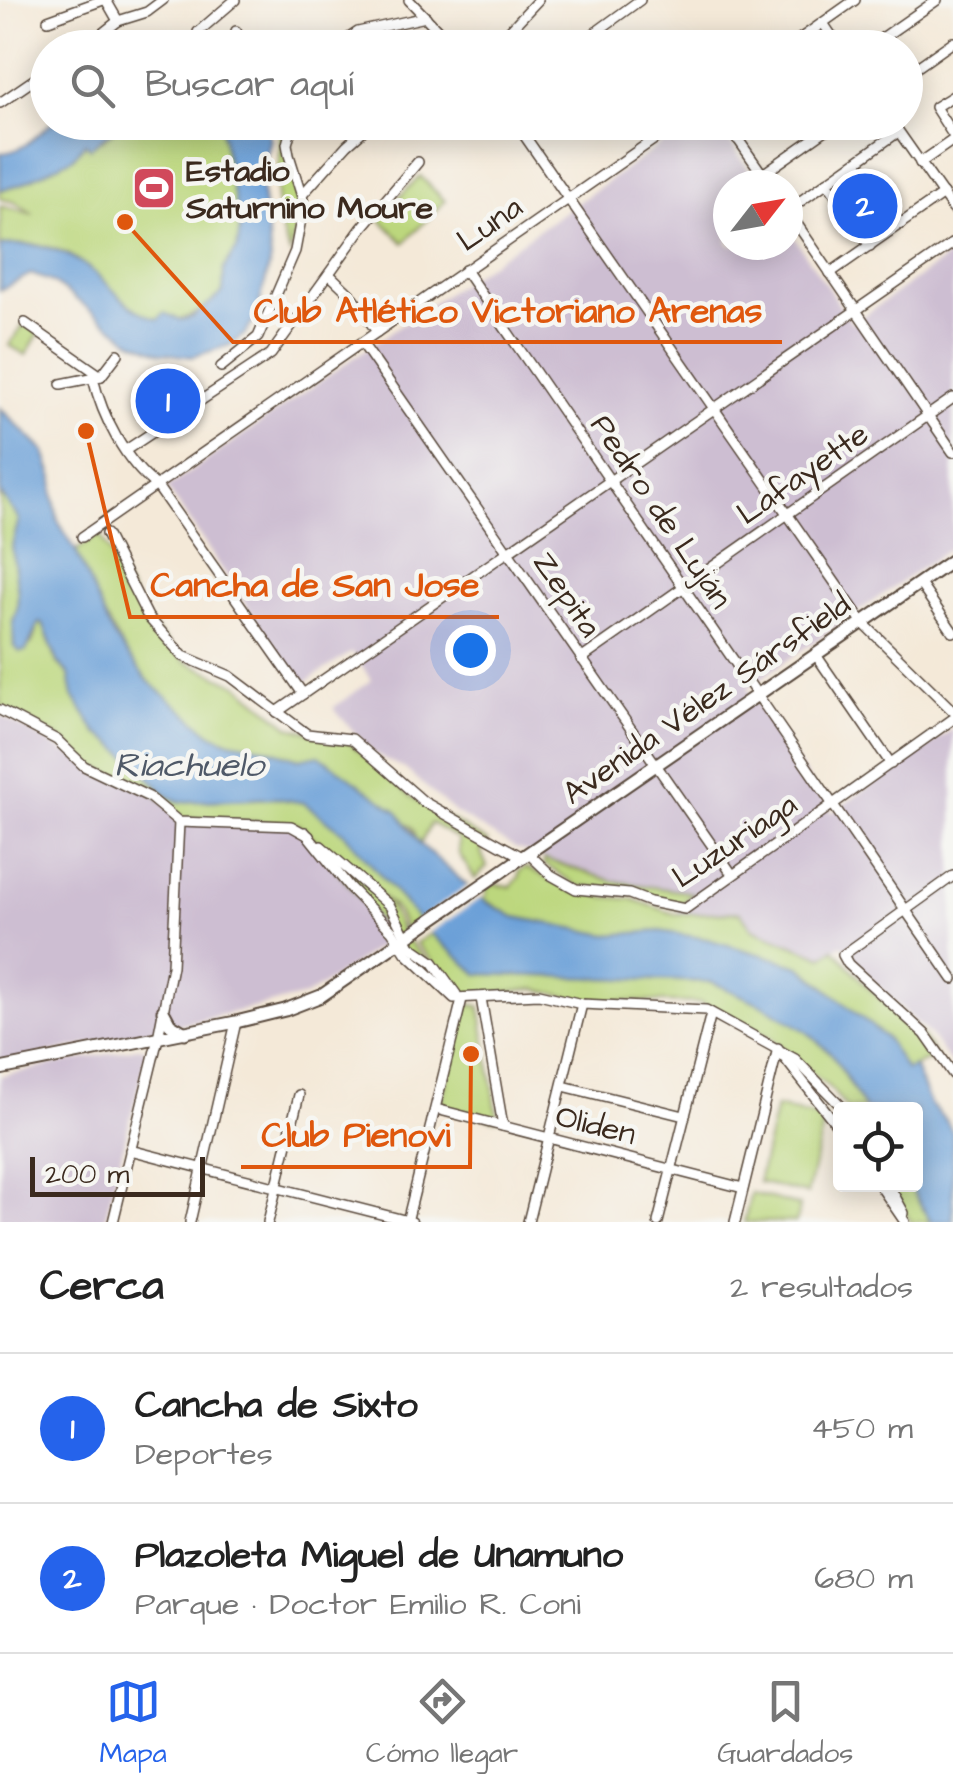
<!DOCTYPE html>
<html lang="es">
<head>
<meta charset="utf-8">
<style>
  :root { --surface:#fff; --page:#f2f2f2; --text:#222; --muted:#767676; --line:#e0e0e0; --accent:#2563eb }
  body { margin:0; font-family:"Architects Daughter",sans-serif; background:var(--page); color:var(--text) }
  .controls { position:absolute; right:30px; bottom:30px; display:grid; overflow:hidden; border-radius:10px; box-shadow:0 5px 25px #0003 }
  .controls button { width:90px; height:90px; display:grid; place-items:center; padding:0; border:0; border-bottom:2px solid var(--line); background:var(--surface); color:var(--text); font:50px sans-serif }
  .compass { position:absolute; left:713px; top:170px; width:90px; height:90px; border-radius:50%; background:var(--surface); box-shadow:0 5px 25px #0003; rotate:59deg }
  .scale { position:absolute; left:30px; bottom:25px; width:175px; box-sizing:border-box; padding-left:10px; border:5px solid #3b2a1e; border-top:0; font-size:28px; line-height:35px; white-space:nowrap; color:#3b2a1e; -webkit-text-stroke:8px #f6f6f2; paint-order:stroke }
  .you { position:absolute; left:470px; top:650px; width:35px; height:35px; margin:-25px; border:8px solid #fff; border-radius:50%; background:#1a73e8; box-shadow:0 0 0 15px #1a73e833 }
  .badge { display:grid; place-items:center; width:65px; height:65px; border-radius:50%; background:var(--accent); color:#fff; font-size:32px; font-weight:700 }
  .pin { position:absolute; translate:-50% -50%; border:5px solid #fff; box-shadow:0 2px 10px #0006 }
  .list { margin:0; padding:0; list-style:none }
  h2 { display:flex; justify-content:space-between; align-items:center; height:130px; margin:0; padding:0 40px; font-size:42px }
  h2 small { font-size:32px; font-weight:400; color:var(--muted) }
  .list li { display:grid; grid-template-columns:65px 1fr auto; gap:30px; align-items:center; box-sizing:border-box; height:150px; padding:0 40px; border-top:2px solid var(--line) }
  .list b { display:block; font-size:38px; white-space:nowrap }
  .list p { margin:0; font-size:32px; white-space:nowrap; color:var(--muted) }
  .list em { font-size:32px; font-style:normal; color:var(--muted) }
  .icon { flex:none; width:55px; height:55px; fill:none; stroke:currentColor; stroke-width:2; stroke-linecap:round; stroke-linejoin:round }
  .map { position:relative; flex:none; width:953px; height:1222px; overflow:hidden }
  .search { position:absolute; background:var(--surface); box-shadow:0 5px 25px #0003; left:30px; right:30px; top:30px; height:110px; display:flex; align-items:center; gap:25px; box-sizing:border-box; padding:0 35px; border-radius:55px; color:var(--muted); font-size:38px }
  .sheet { height:430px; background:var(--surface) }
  nav { display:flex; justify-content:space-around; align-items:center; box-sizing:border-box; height:140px; border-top:2px solid var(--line); background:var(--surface); font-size:28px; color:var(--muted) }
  nav a { display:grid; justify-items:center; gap:5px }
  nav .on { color:var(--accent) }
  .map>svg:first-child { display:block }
  .industrial { fill:#cdbed2 }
  .green { fill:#bcd77d; stroke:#7c804e; stroke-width:2.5 }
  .water { fill:#6ca0d8; stroke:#54657b; stroke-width:2.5 }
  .pier { fill:#f4e9d8 }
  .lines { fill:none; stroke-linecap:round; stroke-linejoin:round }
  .minor-casing { stroke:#57473a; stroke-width:12 }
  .major-casing { stroke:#57473a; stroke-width:15 }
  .minor { stroke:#fff; stroke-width:9 }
  .major { stroke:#fff; stroke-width:11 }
  .labels { text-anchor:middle; stroke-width:9; stroke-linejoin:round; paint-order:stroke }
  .poi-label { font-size:32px; font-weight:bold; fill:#3b2a1e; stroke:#f6f6f2; text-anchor:start }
  .street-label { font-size:32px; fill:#3b2a1e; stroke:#f6f6f2 }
  .water-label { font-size:35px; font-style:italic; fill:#4f5968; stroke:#f6f6f2 }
  .leader { fill:none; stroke:#df570d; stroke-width:4 }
  .callout-dot { fill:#df570d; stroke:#f6f6f2; stroke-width:4 }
  .callout-label { font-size:35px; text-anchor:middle; font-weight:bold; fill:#df570d; stroke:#f6f6f2; stroke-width:9; stroke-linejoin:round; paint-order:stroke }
</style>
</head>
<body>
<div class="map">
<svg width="953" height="1222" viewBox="0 0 953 1222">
  <rect width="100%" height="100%" fill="#f6f6f2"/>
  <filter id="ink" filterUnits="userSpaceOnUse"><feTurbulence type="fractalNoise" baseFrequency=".01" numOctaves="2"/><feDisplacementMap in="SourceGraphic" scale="20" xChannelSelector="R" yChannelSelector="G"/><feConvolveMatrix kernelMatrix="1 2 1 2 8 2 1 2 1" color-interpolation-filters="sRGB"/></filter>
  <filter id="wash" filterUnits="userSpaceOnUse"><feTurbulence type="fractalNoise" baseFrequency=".0048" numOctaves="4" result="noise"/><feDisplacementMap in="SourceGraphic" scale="40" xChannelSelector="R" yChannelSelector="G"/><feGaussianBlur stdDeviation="2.25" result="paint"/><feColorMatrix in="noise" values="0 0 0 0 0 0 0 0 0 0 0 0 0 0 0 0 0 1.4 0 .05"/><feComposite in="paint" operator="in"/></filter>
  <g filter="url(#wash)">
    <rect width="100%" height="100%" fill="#f4e9d8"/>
    <g class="industrial">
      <polygon points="692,123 717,123 759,185 728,185 728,245 788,245 788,228 852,324 953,253 953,546 747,688 832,813 953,729 953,1066 929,1034 878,986 842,944 823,957 752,929 740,912 680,915 677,908 693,893 613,881 515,848 456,813 405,769 373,753 333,708 371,680 352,652 301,685 167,488"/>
      <polygon points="0,715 65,752 152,794 183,821 292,824 405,929 306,996 0,1064"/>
      <polygon points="142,1047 147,1052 104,1222 0,1222 0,1076"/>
    </g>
    <g class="green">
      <path d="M122,123H220L241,228L238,249L224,268L223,292C194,325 155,330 121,299C103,284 89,265 68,254C46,243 24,242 0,246V206L34,214L14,202L0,199V190L21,184L74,157L85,143L103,140Z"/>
      <path d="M274,123H290L287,138L301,199L290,253C279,231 276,204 277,180C278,160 285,140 274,123Z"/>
      <polygon points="857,166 896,223 870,241 831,184"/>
      <polygon points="420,176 445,201 404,243 379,218"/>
      <polygon points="25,323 39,333 26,355 9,345"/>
      <polygon points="181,382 190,397 154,420 145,405"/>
      <path d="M0,493L19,519L12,546L18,593L17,610L13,621L14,647L20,652L32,643L39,623L43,624L57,662L69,674L73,696L97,733L113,743L169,797L179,802C213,801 273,790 304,803C342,819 392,886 421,918L405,929L395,908L298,824L182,818L153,793L82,760L62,740L0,705Z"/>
      <path d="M99,533L146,620L185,661L238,685L290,727L348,741L410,796L488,842L481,852L487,867L475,879L459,854L458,839L431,823L420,845L412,827C375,805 338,777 299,759C273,748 243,748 218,737C204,731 192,719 180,710C120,662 105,619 76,551Z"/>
      <polygon points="305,832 390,906 403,935 454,992 406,953"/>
      <polygon points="544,859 613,881 694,893 677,908 629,890 578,886 544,864"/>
      <polygon points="526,867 572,891 605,897 632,899 675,914 740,912 752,929 823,957 834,949 870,989 922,1036 938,1060 924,1061 906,1071 887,1039 800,966 707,939 660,931 608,935 515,917 481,898 487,894 485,890 494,884 511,887 519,877 519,871"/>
      <polygon points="431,933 479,974 712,982 765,1006 806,1031 832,1054 865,1109 847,1109 832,1090 770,1037 701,1003 583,1000 535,989 467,995 459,992 416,943"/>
      <polygon points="467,1004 480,1006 498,1119 495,1120 444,1107 441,1102"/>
      <polygon points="776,1107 825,1119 807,1194 758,1182"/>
      <polygon points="890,1185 909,1185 931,1222 911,1222"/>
      <polygon points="751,1193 800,1206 796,1222 744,1222"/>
    </g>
    <g class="water">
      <polygon points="149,37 192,44 198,47 128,47"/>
      <path d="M53,122L122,123L90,148L85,143L74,157L21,184L0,190V153C24,152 35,136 53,122Z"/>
      <path d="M220,123H265L271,140L260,177L271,259L256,318L245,334L230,345L192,357L161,353L130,340L53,282L31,274L0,290V246C43,240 75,252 107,284C122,299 136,313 158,319L164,313L181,320L193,317L223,292L224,268L237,249L240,228Z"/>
      <polygon points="0,408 45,452 54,478 53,493 58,521 76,551 113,636 149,682 210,733 224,740 262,747 299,759 319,755 398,812 420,844 486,902 515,917 608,935 660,931 707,939 800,966 887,1039 906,1070 914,1066 930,1104 947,1122 953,1133 953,1222 931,1222 909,1185 916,1184 916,1110 865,1109 832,1054 806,1031 765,1006 712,982 478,974 431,934 345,834 304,803 275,798 180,802 169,797 113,743 97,733 73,696 69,674 58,662 43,624 39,623 26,651 20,652 14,647 13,621 17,610 18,593 12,546 19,519 0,493"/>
    </g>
    <polygon class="pier" points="472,883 486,895 426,935 417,921"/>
  </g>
  <g filter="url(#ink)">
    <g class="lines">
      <g class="minor-casing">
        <g id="minor">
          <polyline points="106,0 118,21"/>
          <polyline points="409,0 455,48"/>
          <polyline points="48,20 103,0"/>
          <polyline points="823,23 840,48"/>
          <polyline points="236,31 246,48"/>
          <polyline points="198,32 235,0"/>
          <polyline points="84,48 118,21 147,12 163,0"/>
          <polyline points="334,48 358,32 426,17"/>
          <polyline points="493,48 538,0"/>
          <polyline points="574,48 640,0"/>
          <polyline points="787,48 855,0"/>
          <polyline points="868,48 937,0"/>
          <polyline points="906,75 953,42"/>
          <polyline points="953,96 935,107 953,135"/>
          <polyline points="0,103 48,70"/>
          <polyline points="515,122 863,623 953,711"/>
          <polyline points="726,122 770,185"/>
          <polyline points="892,122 953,209"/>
          <polyline points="737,139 760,122"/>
          <polyline points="857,162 901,224"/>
          <polyline points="920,163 953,140"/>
          <polyline points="763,174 837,122"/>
          <polyline points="827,182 870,246"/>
          <polyline points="302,195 347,145 373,122"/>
          <polyline points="788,210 898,132"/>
          <polyline points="788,211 953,452"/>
          <polyline points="465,270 953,979"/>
          <polyline points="830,273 943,194"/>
          <polyline points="329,274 354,298 377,332"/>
          <polyline points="25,323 101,376"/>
          <polyline points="362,343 732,874"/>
          <polyline points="221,367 258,337 295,251 304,203 289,155 287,144 293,122"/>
          <path d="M93,378C102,416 125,462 157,486L303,694"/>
          <polyline points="61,384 101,376 118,354"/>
          <polyline points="126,450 271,354 361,229 418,162"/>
          <polyline points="106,534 148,617 183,656 230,676 307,734 352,739 424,802 524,858"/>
          <polyline points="82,537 679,122"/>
          <polyline points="920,584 953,632"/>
          <polyline points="816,655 891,764"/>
          <polyline points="581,659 953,398"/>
          <polyline points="0,710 57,740 84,766 149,797 179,822 291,826 309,836"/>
          <polyline points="277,712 953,243"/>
          <polyline points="305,832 350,888 392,931 406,953 454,998 539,994 582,1004 706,1010 795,1059 845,1110"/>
          <polyline points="321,846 390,906 410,946 433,962 456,994"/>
          <polyline points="529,854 551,875 576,889 629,894 650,902 685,909 953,719"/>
          <polyline points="953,876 843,955 848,964 925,1034 953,1074"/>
          <polyline points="481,998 503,1126"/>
          <polyline points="779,1051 840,1129"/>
          <polyline points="563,1086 684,1116"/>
          <polyline points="436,1109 743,1188"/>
          <polyline points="130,1150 412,1222"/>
          <polyline points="879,1184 905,1222"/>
          <polyline points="888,1184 904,1213"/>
          <polyline points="113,1222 158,1038 172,966 179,822"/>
          <polyline points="190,1222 236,1022"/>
          <polyline points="268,1222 299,1095"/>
          <polyline points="407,1222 462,999"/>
          <polyline points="528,1222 582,1004"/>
          <polyline points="658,1222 711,1013"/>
          <polyline points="735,1222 778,1048"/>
        </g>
      </g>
      <g class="major-casing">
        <g id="major">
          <polyline points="163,1011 170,1024 185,1033"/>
          <polyline points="0,1069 236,1022 285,1010 321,996 953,560"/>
        </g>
      </g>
      <use href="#minor" class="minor"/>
      <use href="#major" class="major"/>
    </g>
  </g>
  <defs>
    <g id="stadium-square" transform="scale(2.25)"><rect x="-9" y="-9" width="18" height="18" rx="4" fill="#d1495b" stroke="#f6f6f2"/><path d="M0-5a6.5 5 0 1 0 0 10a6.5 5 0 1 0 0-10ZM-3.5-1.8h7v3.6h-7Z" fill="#fff"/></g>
  </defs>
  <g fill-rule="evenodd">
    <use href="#stadium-square" x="154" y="188"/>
  </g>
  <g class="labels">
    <g class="poi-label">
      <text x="186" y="181">Estadio<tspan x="186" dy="37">Saturnino Moure</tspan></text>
    </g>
    <g class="street-label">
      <text transform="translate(489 223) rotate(-35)" y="11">Luna</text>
      <text transform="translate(802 473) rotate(-35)" y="11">Lafayette</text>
      <text transform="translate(662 511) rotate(56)" y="11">Pedro de Luján</text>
      <text transform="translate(568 594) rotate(56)" y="11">Zepita</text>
      <text transform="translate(706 698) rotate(-35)" y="11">Avenida Vélez Sársfield</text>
      <text transform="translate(734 840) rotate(-34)" y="11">Luzuriaga</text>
      <text transform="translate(596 1124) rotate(14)" y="11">Oliden</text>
    </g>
    <g class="water-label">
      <text x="189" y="776">Riachuelo</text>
    </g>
  </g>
  <path class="leader" d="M125 222L233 342H782M86 431L130 617H499M471 1054L470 1167H241"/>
  <g class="callout-dot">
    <circle cx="125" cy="222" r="10"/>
    <circle cx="86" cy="431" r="10"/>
    <circle cx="471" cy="1054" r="10"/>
  </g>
  <g class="callout-label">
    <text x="508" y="322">Club Atlético Victoriano Arenas</text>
    <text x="315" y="596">Cancha de San Jose</text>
    <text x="356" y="1146">Club Pienovi</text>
  </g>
</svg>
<div class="controls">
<button><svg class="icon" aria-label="locate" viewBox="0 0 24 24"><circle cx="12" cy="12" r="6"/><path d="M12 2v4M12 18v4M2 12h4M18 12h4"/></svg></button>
</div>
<svg class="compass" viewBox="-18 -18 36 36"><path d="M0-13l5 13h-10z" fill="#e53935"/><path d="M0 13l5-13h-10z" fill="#767676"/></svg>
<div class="scale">200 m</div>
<div class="you"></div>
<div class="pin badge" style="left:168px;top:401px">1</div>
<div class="pin badge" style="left:865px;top:206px">2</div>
<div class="search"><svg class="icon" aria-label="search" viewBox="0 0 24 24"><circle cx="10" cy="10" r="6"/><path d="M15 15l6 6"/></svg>Buscar aquí</div>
</div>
<section class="sheet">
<h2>Cerca<small>2 resultados</small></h2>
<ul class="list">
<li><span class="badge">1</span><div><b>Cancha de Sixto</b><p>Deportes</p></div><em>450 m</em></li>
<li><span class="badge">2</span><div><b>Plazoleta Miguel de Unamuno</b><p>Parque · Doctor Emilio R. Coni</p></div><em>680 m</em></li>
</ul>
</section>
<nav>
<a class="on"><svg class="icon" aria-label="map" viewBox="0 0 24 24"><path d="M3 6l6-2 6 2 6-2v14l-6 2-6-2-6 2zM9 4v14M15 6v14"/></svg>Mapa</a>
<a><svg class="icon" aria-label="directions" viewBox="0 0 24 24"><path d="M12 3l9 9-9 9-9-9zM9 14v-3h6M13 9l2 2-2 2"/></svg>Cómo llegar</a>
<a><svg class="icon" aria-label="saved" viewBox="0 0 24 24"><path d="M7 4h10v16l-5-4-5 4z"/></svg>Guardados</a>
</nav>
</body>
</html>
